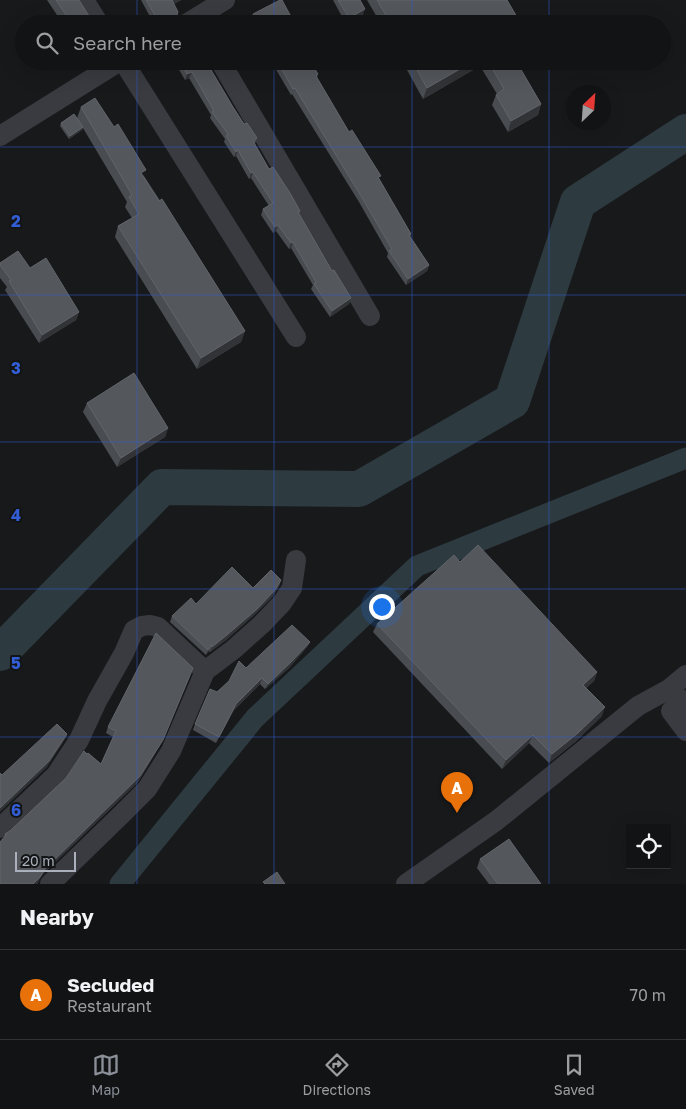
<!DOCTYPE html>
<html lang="en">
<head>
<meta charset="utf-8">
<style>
  :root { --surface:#121314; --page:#1f2022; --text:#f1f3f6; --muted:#9c9ea0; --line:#313234; --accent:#8c9099 }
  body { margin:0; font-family:"Golos Text",sans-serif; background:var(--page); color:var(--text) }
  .controls { position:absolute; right:15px; bottom:15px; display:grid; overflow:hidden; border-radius:0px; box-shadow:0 5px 20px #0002 }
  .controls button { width:45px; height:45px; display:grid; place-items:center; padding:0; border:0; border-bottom:1px solid var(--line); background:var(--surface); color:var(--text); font:25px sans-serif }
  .compass { position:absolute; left:566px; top:85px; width:45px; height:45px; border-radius:50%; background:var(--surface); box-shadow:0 5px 20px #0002; rotate:25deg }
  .scale { position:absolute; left:15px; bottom:12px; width:61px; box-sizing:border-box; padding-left:5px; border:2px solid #aab1bc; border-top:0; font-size:14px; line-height:18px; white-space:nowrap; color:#aab1bc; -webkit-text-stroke:4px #131416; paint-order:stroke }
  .you { position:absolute; left:381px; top:606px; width:18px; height:18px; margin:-12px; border:4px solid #fff; border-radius:50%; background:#1a73e8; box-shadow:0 0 0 8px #1a73e833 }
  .badge { display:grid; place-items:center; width:32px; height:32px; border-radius:50%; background:var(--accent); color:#fff; font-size:16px; font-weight:700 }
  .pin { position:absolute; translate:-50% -41px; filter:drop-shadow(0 1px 2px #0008) }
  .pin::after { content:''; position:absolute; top:26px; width:18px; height:15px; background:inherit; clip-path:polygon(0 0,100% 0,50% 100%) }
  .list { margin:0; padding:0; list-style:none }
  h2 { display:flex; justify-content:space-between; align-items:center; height:65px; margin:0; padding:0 20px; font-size:21px }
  h2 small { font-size:16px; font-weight:400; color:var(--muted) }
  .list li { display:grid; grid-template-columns:32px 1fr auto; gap:15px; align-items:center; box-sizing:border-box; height:90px; padding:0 20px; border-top:1px solid var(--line) }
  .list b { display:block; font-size:19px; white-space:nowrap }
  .list p { margin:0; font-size:16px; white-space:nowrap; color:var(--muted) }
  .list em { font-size:16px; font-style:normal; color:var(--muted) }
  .icon { flex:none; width:28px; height:28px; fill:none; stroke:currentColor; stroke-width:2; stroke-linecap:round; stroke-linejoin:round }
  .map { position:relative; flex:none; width:686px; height:884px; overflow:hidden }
  .search { position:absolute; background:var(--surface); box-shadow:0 5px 20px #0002; left:15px; right:15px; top:15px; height:55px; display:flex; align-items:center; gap:12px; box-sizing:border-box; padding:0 18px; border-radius:28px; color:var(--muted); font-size:19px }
  .sheet { height:155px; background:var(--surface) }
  nav { display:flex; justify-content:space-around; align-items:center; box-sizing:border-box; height:70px; border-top:1px solid var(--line); background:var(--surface); font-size:14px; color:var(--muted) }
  nav a { display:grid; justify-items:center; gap:2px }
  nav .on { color:var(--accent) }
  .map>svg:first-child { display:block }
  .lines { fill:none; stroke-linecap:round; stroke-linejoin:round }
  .canal { stroke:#2d3a40; stroke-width:21 }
  .river { stroke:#2d3a40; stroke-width:36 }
  .minor { stroke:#393b40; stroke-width:20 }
  .wall { fill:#494c50 }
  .shaded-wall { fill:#313336 }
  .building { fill:#54575c; stroke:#61656b }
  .grid { fill:none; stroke:#325dd4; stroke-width:1; stroke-opacity:0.55 }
  .grid-label { font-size:16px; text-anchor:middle; font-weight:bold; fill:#325dd4; stroke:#131416; stroke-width:4; stroke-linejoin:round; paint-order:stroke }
</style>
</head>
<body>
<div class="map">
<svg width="686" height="884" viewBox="0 0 686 884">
  <rect width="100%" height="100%" fill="#18191b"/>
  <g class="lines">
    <polyline class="canal" points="120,884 255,718 417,566 686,458"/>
    <polyline class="river" points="0,653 162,487 359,489 512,401 578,202 686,132"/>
    <g class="minor">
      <polyline points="84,0 99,24"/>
      <polyline points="186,24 225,0"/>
      <polyline points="123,61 296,337"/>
      <polyline points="220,61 370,316"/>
      <polyline points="0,136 120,61"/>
      <polyline points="205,671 234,649 262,624 282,603 292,588 296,560"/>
      <polyline points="686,704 684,700 671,711 686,731"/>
      <polyline points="0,828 56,775 79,740 97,701 124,653 134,630 142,626 150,625 158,627 205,671 171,751 147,789 122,814 50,884"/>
      <polyline points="406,884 496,821 638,706 669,689 686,675"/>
    </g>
  </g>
  <g class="wall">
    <polygon points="47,0 79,0 92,21 95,24 63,24"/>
    <polygon points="141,0 181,0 174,4 178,24 154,24"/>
    <polygon points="333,0 360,0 363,15 348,24 346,24"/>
    <polygon points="367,0 507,0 521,24 381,24"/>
    <polygon points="253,14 295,24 253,24 251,20"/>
    <polygon points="174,61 211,61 209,67 233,107 244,124 257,138 255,144 269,169 300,211 299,214 332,271 351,298 349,304 330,317 311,289 313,285 291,248 289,249 276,231 273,233 261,215 263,209 269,206 251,178 249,179 236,156 234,157 224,142 225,139 210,118 211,115 189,78 185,80"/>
    <polygon points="271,61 310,61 318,74 317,78 349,132 379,180 411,234 410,237 429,265 427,271 406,285 387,257 388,253 359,202 292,94 291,95"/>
    <polygon points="402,61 520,61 517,63 541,104 538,115 508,132 492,105 496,95 497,94 480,66 423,99"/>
    <polygon points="81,107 144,176 245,331 241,342 197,369 115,237 118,226 132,218 125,207 127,202 83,128 82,130 69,139 60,126 61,123 77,118"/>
    <polygon points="0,263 30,268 79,312 76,320 39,343 5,290 7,287 0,278"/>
    <polygon points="87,403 168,428 165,437 117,467 83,412"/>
    <polygon points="460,562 597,672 594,681 586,688 602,716 575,742 549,763 529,743 502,769 373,632 377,624"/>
    <polygon points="281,580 279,586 273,596 254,615 226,640 210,652 209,651 206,655 170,622 172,616 196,604"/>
    <polygon points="310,642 307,647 289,668 265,689 260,684 234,710 216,743 193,730 195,724 217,692 246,668"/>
    <polygon points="108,727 160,745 138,782 42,875 37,884 0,884 4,837 5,834 10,831 66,778 87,754 101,764 113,737 106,733"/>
    <polygon points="480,859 541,884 489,884 477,868"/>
  </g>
  <g class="shaded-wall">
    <polygon points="173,0 181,0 170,6"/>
    <polygon points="365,9 363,15 347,24 349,18"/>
    <polygon points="210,61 211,61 209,66 205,69 207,63"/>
    <polygon points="474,61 482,61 480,66 423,99 427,88"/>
    <polygon points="192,72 189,78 185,80 187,74"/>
    <polygon points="541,104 538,115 508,132 511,121"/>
    <polygon points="83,127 82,130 69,139 70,136"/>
    <polygon points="238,150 236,156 234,157 236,152"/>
    <polygon points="253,172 251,178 249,179 251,173"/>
    <polygon points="278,225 276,231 273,233 275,227"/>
    <polygon points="293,242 291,248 289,249 291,243"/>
    <polygon points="429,265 427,271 406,285 408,279"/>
    <polygon points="351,298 349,304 330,317 332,311"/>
    <polygon points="79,312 76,320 39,343 42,335"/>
    <polygon points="245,331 241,342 197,369 201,358"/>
    <polygon points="168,428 165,437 117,467 121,458"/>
    <polygon points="281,580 279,586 273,596 254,615 226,640 210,652 212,647"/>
    <polygon points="310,642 307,647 289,668 265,689 268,684"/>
    <polygon points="211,645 209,651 206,655 208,650"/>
    <polygon points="597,672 594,681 580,694 583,685"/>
    <polygon points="191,674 160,745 138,782 42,875 37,884 33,884"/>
    <polygon points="262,678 260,684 234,710 216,743 219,737 236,704"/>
    <polygon points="605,707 602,716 575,742 549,763 552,754"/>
    <polygon points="67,734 65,739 47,767 0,812 0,808"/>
    <polygon points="533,735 529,743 502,769 506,760"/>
  </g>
  <g class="building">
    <polygon points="56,0 79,0 92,21 95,24 72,24"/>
    <polygon points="146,0 173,0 172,0 178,12 176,18 178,24 160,24"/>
    <polygon points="280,0 282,0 295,24 258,24 253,14"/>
    <polygon points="338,0 360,0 365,9 349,18"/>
    <polygon points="377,0 507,0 521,24 391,24"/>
    <polygon points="180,61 210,61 207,63 233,107 244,124 247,123 257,138 253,141 269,169 273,167 290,193 300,211 298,212 332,271 334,270 351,298 332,311 314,284 316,282 293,242 291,243 278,225 275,227 263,209 273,203 253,172 251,173 238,150 236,152 226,136 228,134 212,112 214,111 192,72 187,74"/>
    <polygon points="277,61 310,61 318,74 316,76 349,132 352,130 381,176 378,177 411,234 409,235 429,265 408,279 389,251 392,249 361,196 295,88 293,89"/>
    <polygon points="412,61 474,61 427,88"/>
    <polygon points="488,61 516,61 541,104 511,121 496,95 504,89"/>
    <polygon points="95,98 114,127 118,124 146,170 141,173 159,201 162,199 245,331 201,358 118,226 139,214 129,197 132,195 81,107"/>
    <polygon points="74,114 83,127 70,136 61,123"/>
    <polygon points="18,251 30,268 46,258 79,312 42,335 9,281 11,280 0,265 0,263"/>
    <polygon points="134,373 168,428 121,458 87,403"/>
    <polygon points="478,545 597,672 583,685 605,707 578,733 552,754 533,735 506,760 377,624 454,555 460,562"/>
    <polygon points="232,567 253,588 271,570 281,580 275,590 256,610 228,634 212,647 211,645 208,650 172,616 191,598 196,604"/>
    <polygon points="292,625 310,642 291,662 268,684 262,678 236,704 219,737 195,724 210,689 217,692 229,681 239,661 246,668"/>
    <polygon points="156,633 193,668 163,740 140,776 44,870 41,876 33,884 0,884 0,842 6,835 5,834 10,831 66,778 84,751 87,754 88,753 101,764 116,731 108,727"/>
    <polygon points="57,724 67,734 49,761 0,808 0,773 2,775"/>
    <polygon points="509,839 541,884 498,884 480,859"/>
    <polygon points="277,872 285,884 265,884 263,882"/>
  </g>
  <path class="grid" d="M137,0V24M274,0V24M412,0V24M549,0V24M137,61V884M274,61V884M412,61V884M549,61V884M0,147H686M0,295H686M0,442H686M0,589H686M0,737H686"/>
  <g class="grid-label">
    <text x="16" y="227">2</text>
    <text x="16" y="374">3</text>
    <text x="16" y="521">4</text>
    <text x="16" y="669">5</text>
    <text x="16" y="816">6</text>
  </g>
</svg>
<div class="controls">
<button><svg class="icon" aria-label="locate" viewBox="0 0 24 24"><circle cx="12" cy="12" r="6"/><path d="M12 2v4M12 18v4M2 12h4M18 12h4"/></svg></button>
</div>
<svg class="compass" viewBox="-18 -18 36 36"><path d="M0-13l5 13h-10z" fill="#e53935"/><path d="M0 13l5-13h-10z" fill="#9c9ea0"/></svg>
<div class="scale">20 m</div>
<div class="you"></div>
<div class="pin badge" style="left:457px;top:813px;background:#e8710a">A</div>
<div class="search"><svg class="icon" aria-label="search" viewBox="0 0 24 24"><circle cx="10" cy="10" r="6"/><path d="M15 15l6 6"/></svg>Search here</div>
</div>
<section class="sheet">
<h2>Nearby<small></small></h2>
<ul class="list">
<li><span class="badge" style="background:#e8710a">A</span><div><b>Secluded</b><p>Restaurant</p></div><em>70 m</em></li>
</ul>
</section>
<nav>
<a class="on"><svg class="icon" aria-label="map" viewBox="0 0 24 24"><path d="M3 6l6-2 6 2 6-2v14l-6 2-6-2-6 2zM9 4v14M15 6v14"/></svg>Map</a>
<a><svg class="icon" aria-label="directions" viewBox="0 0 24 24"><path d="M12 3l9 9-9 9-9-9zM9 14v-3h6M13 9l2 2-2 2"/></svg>Directions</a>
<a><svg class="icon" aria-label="saved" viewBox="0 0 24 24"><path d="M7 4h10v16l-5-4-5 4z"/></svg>Saved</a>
</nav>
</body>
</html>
